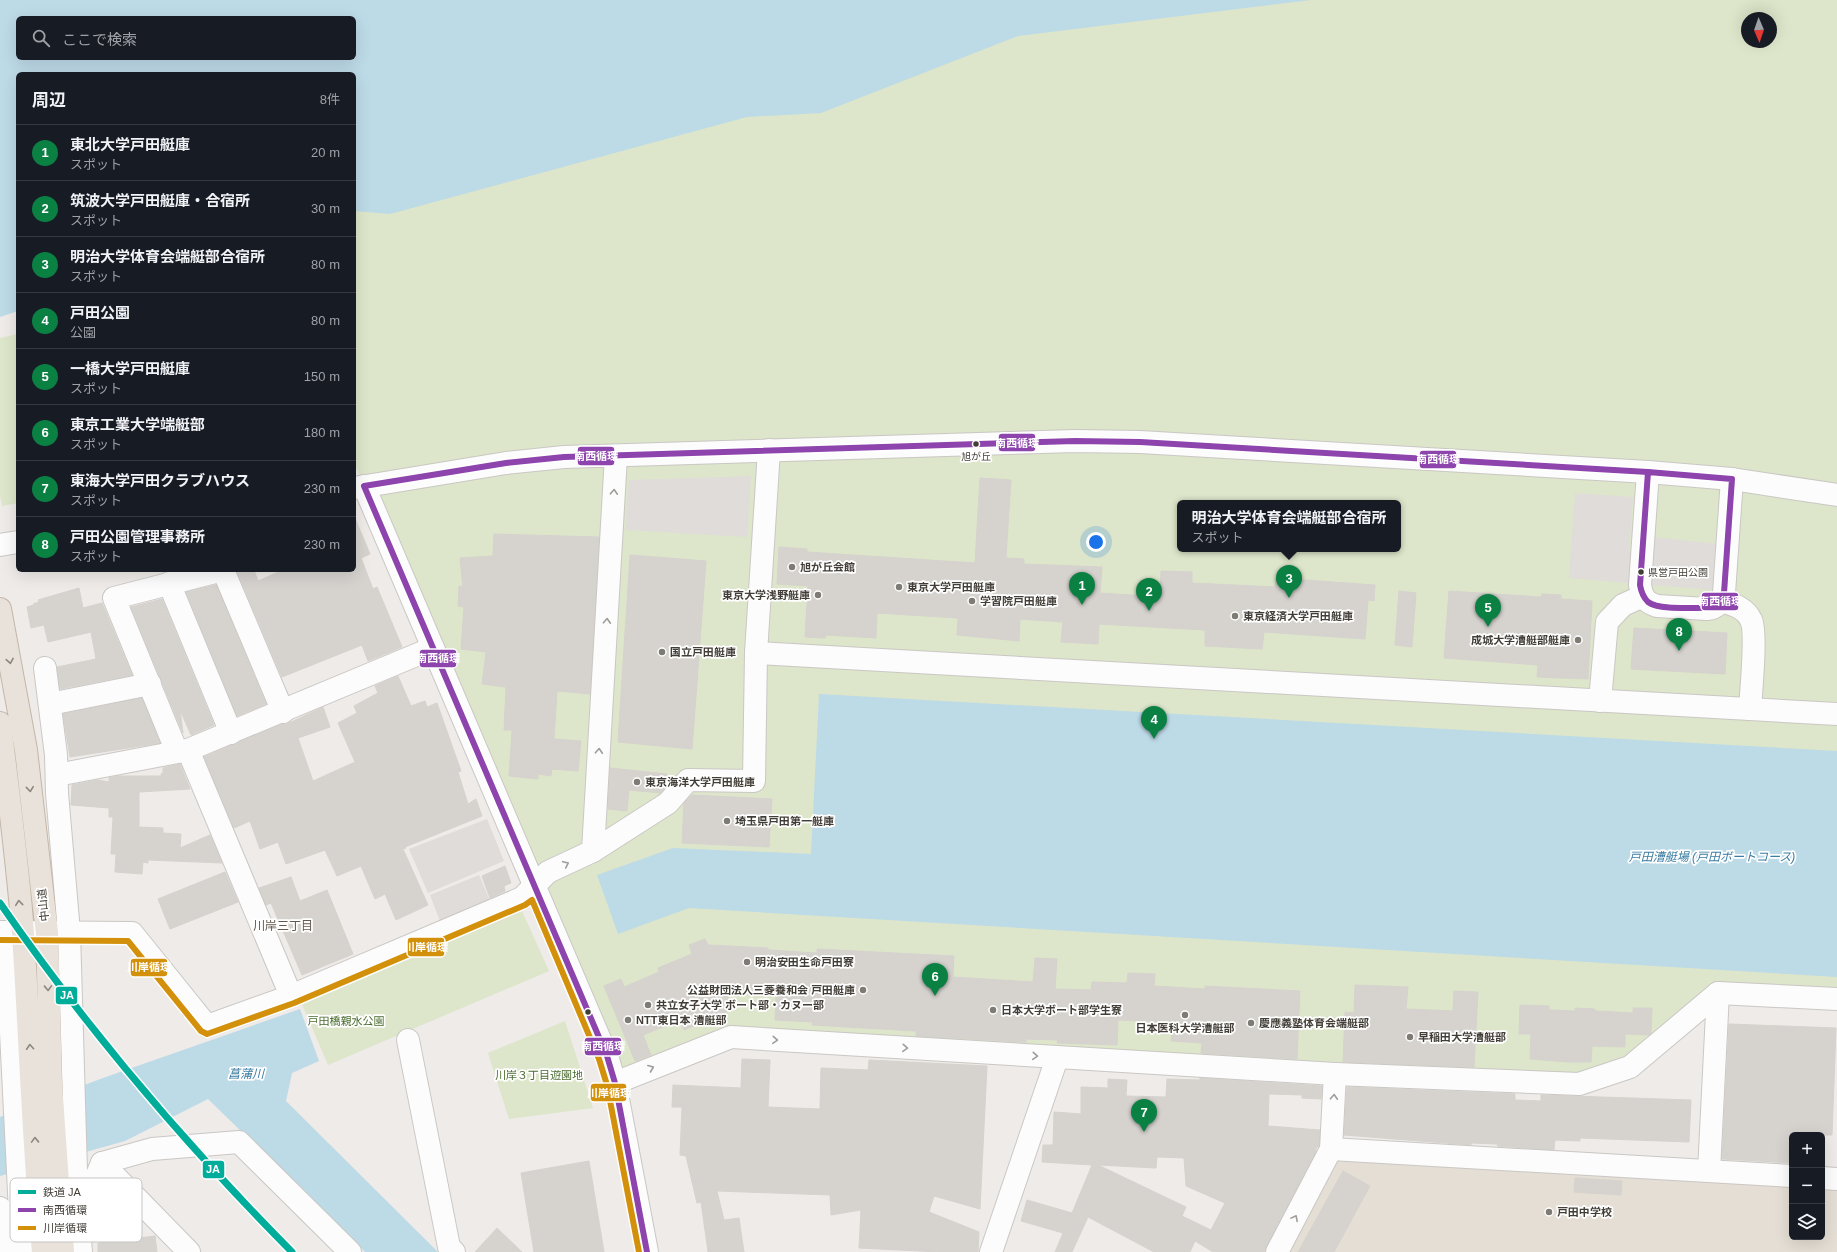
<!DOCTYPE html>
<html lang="ja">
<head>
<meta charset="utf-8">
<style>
  :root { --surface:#171b24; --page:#242831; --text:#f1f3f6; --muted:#9ea1a6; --line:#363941; --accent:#0b8043 }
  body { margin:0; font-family:Arial,"Noto Sans JP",sans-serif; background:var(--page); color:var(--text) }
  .controls { position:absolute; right:12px; bottom:12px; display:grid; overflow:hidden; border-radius:6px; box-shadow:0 4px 16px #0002 }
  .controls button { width:36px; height:36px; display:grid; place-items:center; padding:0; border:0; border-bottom:1px solid var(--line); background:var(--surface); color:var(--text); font:20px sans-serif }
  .compass { position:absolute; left:1741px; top:12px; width:36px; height:36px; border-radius:50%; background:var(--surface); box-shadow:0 4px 16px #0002; rotate:178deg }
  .you { position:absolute; left:1096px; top:542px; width:14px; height:14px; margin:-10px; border:3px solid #fff; border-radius:50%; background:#1a73e8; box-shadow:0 0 0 6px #1a73e833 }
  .badge { display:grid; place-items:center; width:26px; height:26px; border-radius:50%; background:var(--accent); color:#fff; font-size:13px; font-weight:700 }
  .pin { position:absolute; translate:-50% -33px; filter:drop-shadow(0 1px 2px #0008) }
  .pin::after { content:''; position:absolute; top:21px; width:14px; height:12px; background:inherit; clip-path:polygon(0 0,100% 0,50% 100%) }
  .popup { position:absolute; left:1177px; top:500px; width:224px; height:52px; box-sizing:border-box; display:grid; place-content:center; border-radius:6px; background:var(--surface); filter:drop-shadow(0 1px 3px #0005); font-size:13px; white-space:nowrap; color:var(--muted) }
  .popup b { font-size:15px; color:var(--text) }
  .popup::after { content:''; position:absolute; left:50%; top:100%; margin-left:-8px; border:8px solid transparent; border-top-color:var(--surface) }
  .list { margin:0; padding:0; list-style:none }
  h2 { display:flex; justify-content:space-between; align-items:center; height:52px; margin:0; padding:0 16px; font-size:17px }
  h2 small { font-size:13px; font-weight:400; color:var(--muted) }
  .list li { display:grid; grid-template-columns:26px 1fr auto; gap:12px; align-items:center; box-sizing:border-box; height:56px; padding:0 16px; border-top:1px solid var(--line) }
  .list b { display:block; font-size:15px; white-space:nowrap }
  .list p { margin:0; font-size:13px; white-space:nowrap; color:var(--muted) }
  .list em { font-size:13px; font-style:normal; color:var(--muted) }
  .icon { flex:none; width:22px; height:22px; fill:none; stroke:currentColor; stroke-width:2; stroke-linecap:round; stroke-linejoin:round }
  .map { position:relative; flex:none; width:1837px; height:1252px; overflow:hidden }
  .search { position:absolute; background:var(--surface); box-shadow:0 4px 16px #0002; left:16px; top:16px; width:340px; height:44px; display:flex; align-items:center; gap:10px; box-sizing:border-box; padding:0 14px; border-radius:6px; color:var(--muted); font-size:15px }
  .panel { position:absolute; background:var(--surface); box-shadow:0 4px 16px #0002; left:16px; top:72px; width:340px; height:500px; border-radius:6px }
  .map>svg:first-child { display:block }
  .education { fill:#e4ded4 }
  .green { fill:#dde6ca; fill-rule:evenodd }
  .parking { fill:#dfdcd9 }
  .water { fill:#bddae7; fill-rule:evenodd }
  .building { fill:#d6d3cf; stroke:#d6d2ce; fill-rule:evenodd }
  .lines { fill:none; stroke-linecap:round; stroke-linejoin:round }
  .minor-casing { stroke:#cac7c4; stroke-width:24 }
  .highway-casing { stroke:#c3b6a7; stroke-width:24 }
  .minor { stroke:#fcfcfc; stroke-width:22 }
  .highway { stroke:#e9e2da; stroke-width:22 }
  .bus-1-casing { stroke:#fff; stroke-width:9 }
  .bus-2-casing { stroke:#fff; stroke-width:9 }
  .bus-1 { stroke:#8e44ad; stroke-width:6 }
  .bus-2 { stroke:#d3910b; stroke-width:6 }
  .rail-1-casing { stroke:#fff; stroke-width:10 }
  .rail-1 { stroke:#00ac9a; stroke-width:7 }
  .oneway { stroke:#9f9c99 }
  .oneway2 { stroke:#8d8780 }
  .bus-dot { fill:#423d36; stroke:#fff; stroke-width:1.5 }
  .poi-dot { fill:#7e7a74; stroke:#fff; stroke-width:1.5 }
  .labels { text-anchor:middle; stroke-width:3.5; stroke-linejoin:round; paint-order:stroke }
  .bus-label { font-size:10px; fill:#423d36; stroke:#fff }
  .poi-label { font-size:11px; font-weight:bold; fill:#423d36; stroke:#fff; text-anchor:start }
  .street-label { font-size:11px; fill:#423d36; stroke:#fff }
  .park-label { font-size:11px; fill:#4b6d30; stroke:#fff }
  .water-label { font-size:12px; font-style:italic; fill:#3b7da2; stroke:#fff }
  .neighbourhood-label { font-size:12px; fill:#645a4e; stroke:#fff }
  .key { fill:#fff; stroke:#c6c5c3; stroke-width:1 }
  .key-label { font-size:11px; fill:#423d36 }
  .line-badge { stroke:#fff; stroke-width:1.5 }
  .badge-label { font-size:11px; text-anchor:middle; font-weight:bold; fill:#fff }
</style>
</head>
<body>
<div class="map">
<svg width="1837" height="1252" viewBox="0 0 1837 1252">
  <rect width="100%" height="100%" fill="#eeebe8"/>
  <polygon class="education" points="1341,1157 1792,1183 1792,1237 1822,1237 1822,1185 1837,1186 1837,1252 1285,1252 1334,1160"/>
  <g class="green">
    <path d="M267,0H1837V999L1718,993L1630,1067L1565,1084L731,1037L615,1083L354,462V18ZM1747,18H1771V42H1747ZM1180,503H1398V549H1180Z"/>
    <polygon points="18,334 18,503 2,506 0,496 0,338"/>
    <polygon points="522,911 549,971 328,1065 301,1002"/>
    <polygon points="565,1021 593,1108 509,1119 488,1053"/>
  </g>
  <g class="parking">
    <polygon points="751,476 747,537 625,530 629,480"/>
    <polygon points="1575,493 1633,497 1629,552 1650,554 1652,537 1718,544 1713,590 1569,578"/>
    <polygon points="487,819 504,861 428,893 409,849"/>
    <polygon points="479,875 491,903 441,924 430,895"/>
  </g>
  <g class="water">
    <path d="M0,0H1311L1018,36L821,113L747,117L390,214L354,211V74H18V311L0,317ZM18,18H354V58H18Z"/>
    <polygon points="819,694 1837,751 1837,977 689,908 618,934 597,875 673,848 811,854"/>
    <polygon points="300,1009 319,1061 292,1073 286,1101 438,1252 365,1252 208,1099 125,1141 0,1176 0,1117 103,1078"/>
  </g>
  <g class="building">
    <polygon points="980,478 1011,480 1006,558 1024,559 1024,564 1102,567 1100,593 1160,597 1161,571 1192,572 1192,583 1275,587 1276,578 1375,585 1374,601 1368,600 1365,639 1264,632 1262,649 1205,646 1205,630 1099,624 1098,644 1061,642 1063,622 1020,619 1019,641 957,635 958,618 877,613 876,638 826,635 825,638 805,637 808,586 777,584 779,547 807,549 807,552 975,563"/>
    <polygon points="354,516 370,554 361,558 373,589 377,587 402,647 368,661 362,645 282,677 237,571 254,570 258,581 283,570 354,570"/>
    <polygon points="494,534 599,537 590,694 557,691 554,739 581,741 578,771 552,769 551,776 538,774 538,779 509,776 512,730 504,730 506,687 482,684 486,652 461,649 464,607 458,606 459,586 463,587 460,558 493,556"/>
    <polygon points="630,555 706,561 692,749 618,742"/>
    <polygon points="216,585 266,704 237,716 186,592"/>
    <polygon points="79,588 83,608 102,603 132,675 60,689 57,667 96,659 91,632 48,642 44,625 31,628 27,607 34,605 33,604 39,602 38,600"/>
    <polygon points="1399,591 1416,593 1412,647 1395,645"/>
    <polygon points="1449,591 1541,597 1542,594 1561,595 1561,599 1592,601 1588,679 1537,677 1538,665 1444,658"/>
    <polygon points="162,599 214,725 191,735 180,710 183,733 131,607"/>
    <polygon points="1634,628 1727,633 1725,674 1631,669"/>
    <polygon points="398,676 411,706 425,701 427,707 437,703 461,771 458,772 468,804 476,799 482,816 405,847 406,848 403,849 428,905 396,920 385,894 375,899 361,866 337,876 325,850 286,864 278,842 260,849 250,821 234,828 204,757 282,724 287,724 323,707 330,727 298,738 313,781 355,762 338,723 357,713 354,706 378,693 375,686"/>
    <polygon points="142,698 160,743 70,757 63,714"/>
    <polygon points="180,764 190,789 139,792 139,827 163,828 163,833 181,834 180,848 210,835 222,863 148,860 148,863 143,862 142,874 115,872 116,854 111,854 113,817 109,817 109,808 71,805 72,785 98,780 109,782 109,778 116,776 161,776 161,774 163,773 163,768"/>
    <polygon points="610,768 667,774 665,787 660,793 629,790 627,811 608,809"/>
    <polygon points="692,795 772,799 769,847 682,843 684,803"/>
    <polygon points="505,866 511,883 504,886 505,891 490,898 482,876"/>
    <polygon points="225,872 238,902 170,929 158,899"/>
    <polygon points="291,877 300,901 327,890 353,954 302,975 271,903 266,905 259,888"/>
    <polygon points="705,939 708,945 768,948 768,950 817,953 817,949 954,956 953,977 1033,982 1035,958 1057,959 1055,989 1091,990 1092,982 1127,983 1128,973 1155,974 1154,986 1205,989 1205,986 1300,991 1297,1059 1201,1053 1202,1043 1171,1041 1172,1022 1118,1020 1117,1045 1057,1043 1058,1040 1026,1039 1026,1042 916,1036 916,1031 812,1025 813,1022 775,1020 776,995 728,994 734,1009 684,1030 680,1020 643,1035 651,1055 635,1061 604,986 621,979 624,987 659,972 658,968 692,954 689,945"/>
    <polygon points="1355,985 1408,987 1406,1009 1453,1011 1454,991 1478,992 1474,1067 1343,1062 1345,1012 1354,1013"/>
    <polygon points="1520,1005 1549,1006 1549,1010 1575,1011 1575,1008 1595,1009 1595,1011 1633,1013 1633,1008 1652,1008 1651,1033 1649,1035 1625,1034 1625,1047 1592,1046 1591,1062 1568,1062 1530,1059 1531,1034 1519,1034"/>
    <polygon points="1729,1024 1836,1028 1832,1135 1792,1135 1792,1163 1722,1159"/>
    <polygon points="742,1059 770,1060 768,1107 820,1109 821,1068 868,1070 869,1060 987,1066 980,1209 934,1196 929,1212 979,1232 978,1252 940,1252 859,1248 861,1210 831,1215 830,1195 717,1191 724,1220 739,1218 744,1252 708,1252 701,1202 697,1203 686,1156 680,1155 682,1107 672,1107 673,1085 741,1088"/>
    <path d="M1200,1078L1322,1086L1321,1099L1302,1098V1095L1269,1094L1268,1126L1320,1130L1319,1146L1316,1148V1152L1264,1252H1213L1195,1241L1190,1252H1154L1088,1217L1072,1252H1055L1063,1233L1021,1221L1027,1200L1072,1213L1092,1165L1042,1162L1043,1145H1053L1054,1112L1081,1114V1087L1108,1088V1079L1127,1080L1126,1096L1166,1097L1167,1079L1200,1080ZM1157,1157L1184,1158L1186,1186L1225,1203L1211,1230L1182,1216L1186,1207L1098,1165L1156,1168Z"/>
    <polygon points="1347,1087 1515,1094 1515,1100 1541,1101 1541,1095 1691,1100 1689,1142 1580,1138 1580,1141 1555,1140 1554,1150 1497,1146 1498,1144 1471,1143 1471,1145 1344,1135"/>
    <polygon points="589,1161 604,1252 534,1252 521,1173"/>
    <polygon points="1343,1171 1370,1186 1334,1252 1298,1252"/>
    <polygon points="1575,1178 1622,1181 1621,1195 1574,1192"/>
    <polygon points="497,1228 522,1252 475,1252"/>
    <polygon points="155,1236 157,1252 98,1252 98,1243"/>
  </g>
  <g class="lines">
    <g class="minor-casing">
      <g id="minor">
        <path d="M1648,472L1640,585C1642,597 1645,602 1657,606L1707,609C1717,608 1721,603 1724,593L1732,479"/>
        <polyline points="364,486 607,1056 615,1083 647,1252"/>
        <polyline points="354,488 506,463 564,457 1075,441 1140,442 1648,472 1732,479 1837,495"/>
        <polyline points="0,545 18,542"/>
        <polyline points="169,583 231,733"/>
        <path d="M1721,601C1733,605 1745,607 1751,620C1757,632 1751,692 1750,709"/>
        <polyline points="756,653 1837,714"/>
        <polyline points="45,668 56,755 57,793 69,932 77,1205 81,1252"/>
        <polyline points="1600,701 1607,622 1623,605 1643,596"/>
        <polyline points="50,704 150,684"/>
        <polyline points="188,750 291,996"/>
        <polyline points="177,752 114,598 223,570 283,712"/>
        <polyline points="57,775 188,750 433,648"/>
        <polyline points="593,851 668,803 688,780 754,781 756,653 769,450"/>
        <polyline points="0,932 132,933 207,1026 291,996 522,898 548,872 593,851 616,456"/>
        <polyline points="6,932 22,1252"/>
        <polyline points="408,1040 449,1247 454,1252"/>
        <polyline points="615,1083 731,1037 1335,1074 1579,1084 1630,1067 1718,993 1837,999"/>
        <polyline points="1331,1149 1792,1176"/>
        <polyline points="102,1163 189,1252"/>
        <polyline points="1709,1171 1718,993"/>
        <polyline points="1822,1178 1837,1179"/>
        <polyline points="0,1208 8,1252"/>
        <polyline points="88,1215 87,1199 102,1163 152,1149 239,1142 350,1252"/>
        <polyline points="991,1252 1057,1058"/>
        <polyline points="1277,1252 1331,1149 1335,1074"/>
      </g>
    </g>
    <g class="highway-casing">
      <g id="highway">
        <polyline points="0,609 26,750 47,933 51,1084 63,1252"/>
        <path d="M0,723C8,793 18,864 23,934C30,1040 33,1146 43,1252"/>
      </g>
    </g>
    <use href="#minor" class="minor"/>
    <use href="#highway" class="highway"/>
    <g class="bus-1-casing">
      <g id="bus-1">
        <path d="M1648,472L1732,479L1724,593L1718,605L1713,608C1697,607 1660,611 1648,602C1643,597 1641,591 1640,585Z"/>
        <polyline points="647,1252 615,1083 607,1056 364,486 506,463 564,457 1075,441 1140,442 1648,472"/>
      </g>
    </g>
    <g class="bus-2-casing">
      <polyline id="bus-2" points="0,940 128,941 201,1031 207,1034 294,1003 525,905 532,900 599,1059 607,1085 639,1252"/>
    </g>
    <use href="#bus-1" class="bus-1"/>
    <use href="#bus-2" class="bus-2"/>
    <g class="rail-1-casing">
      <path id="rail-1" d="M0,903C87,1029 184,1143 292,1252"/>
    </g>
    <use href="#rail-1" class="rail-1"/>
  </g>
  <defs><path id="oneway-chevron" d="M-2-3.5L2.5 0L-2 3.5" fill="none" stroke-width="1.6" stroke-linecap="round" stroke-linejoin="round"/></defs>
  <g class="oneway">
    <use href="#oneway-chevron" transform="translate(614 492) rotate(-87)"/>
    <use href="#oneway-chevron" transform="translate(607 621) rotate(-87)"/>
    <use href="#oneway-chevron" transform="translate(599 751) rotate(-87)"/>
    <use href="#oneway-chevron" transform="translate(566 864) rotate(-25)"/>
    <use href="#oneway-chevron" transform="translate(775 1040) rotate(4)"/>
    <use href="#oneway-chevron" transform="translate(905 1048) rotate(4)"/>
    <use href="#oneway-chevron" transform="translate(1035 1056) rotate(4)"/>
    <use href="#oneway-chevron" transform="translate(651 1068) rotate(-22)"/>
    <use href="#oneway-chevron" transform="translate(1334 1097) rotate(-87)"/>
    <use href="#oneway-chevron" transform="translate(1295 1218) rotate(-62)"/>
  </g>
  <g class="oneway2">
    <use href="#oneway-chevron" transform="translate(10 661) rotate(80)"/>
    <use href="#oneway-chevron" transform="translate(30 789) rotate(84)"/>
    <use href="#oneway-chevron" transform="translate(19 903) rotate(-96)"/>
    <use href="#oneway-chevron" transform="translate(48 988) rotate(88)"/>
    <use href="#oneway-chevron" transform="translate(30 1047) rotate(-94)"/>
    <use href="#oneway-chevron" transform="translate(35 1140) rotate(-92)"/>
  </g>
  <g class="bus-dot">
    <circle cx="976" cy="444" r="3.5"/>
    <circle cx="1641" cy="572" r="3.5"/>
    <circle cx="588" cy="1012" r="3.5"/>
  </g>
  <g class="poi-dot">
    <circle cx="792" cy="567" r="4"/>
    <circle cx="899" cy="587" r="4"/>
    <circle cx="818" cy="595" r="4"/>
    <circle cx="972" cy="601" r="4"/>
    <circle cx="1235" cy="616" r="4"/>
    <circle cx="1578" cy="640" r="4"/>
    <circle cx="662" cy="652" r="4"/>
    <circle cx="637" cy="782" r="4"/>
    <circle cx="727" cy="821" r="4"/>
    <circle cx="747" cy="962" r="4"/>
    <circle cx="863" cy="990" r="4"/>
    <circle cx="648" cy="1005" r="4"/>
    <circle cx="993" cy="1010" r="4"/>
    <circle cx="1185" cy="1015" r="4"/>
    <circle cx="628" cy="1020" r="4"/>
    <circle cx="1251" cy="1023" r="4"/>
    <circle cx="1410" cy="1037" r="4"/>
    <circle cx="1549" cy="1212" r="4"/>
  </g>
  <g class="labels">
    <g class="bus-label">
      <text x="976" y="460">旭が丘</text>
      <text x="1648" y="576" text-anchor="start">県営戸田公園</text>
    </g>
    <g class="poi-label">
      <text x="800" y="571">旭が丘会館</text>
      <text x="907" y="591">東京大学戸田艇庫</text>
      <text x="810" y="599" text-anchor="end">東京大学浅野艇庫</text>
      <text x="980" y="605">学習院戸田艇庫</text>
      <text x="1243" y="620">東京経済大学戸田艇庫</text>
      <text x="1570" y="644" text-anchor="end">成城大学漕艇部艇庫</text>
      <text x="670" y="656">国立戸田艇庫</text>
      <text x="645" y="786">東京海洋大学戸田艇庫</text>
      <text x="735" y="825">埼玉県戸田第一艇庫</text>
      <text x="755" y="966">明治安田生命戸田寮</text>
      <text x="855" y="994" text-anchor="end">公益財団法人三菱養和会 戸田艇庫</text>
      <text x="656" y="1009">共立女子大学 ボート部・カヌー部</text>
      <text x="1001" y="1014">日本大学ボート部学生寮</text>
      <text x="636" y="1024">NTT東日本 漕艇部</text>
      <text x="1259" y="1027">慶應義塾体育会端艇部</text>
      <text x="1185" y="1032" text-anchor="middle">日本医科大学漕艇部</text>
      <text x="1418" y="1041">早稲田大学漕艇部</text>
      <text x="1557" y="1216">戸田中学校</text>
    </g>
    <g class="street-label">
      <text transform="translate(43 905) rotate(-96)" y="4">中山道</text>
    </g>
    <g class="park-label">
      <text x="346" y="1025">戸田橋親水公園</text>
      <text x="539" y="1079">川岸３丁目遊園地</text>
    </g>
    <g class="water-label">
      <text x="1712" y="861">戸田漕艇場 (戸田ボートコース)</text>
      <text x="246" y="1078">菖蒲川</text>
    </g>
    <g class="neighbourhood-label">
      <text x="283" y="930">川岸三丁目</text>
    </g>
  </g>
  <rect x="10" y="1178" width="132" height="64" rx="6" class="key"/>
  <rect x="18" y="1190" width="18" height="4" fill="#00ac9a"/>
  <rect x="18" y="1208" width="18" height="4" fill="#8e44ad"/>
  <rect x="18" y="1226" width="18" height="4" fill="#d3910b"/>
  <g class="key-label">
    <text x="43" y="1196">鉄道 JA</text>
    <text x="43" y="1214">南西循環</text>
    <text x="43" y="1232">川岸循環</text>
  </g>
  <g class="line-badge">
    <rect x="998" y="433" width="38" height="19" rx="4" fill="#8e44ad"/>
    <rect x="577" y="446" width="38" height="20" rx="4" fill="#8e44ad"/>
    <rect x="1419" y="450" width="38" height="19" rx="4" fill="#8e44ad"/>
    <rect x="1701" y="592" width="38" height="19" rx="4" fill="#8e44ad"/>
    <rect x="419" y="649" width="38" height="19" rx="4" fill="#8e44ad"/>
    <rect x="407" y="937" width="38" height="20" rx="4" fill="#d3910b"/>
    <rect x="130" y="958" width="38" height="19" rx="4" fill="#d3910b"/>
    <rect x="55" y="986" width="23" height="19" rx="4" fill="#00ac9a"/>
    <rect x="584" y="1037" width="38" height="19" rx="4" fill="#8e44ad"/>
    <rect x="590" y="1083" width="37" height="19" rx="4" fill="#d3910b"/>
    <rect x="202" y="1160" width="23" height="19" rx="4" fill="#00ac9a"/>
  </g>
  <g class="badge-label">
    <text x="1017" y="447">南西循環</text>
    <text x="596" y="460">南西循環</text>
    <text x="1438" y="463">南西循環</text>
    <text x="1720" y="605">南西循環</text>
    <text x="438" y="662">南西循環</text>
    <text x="426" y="951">川岸循環</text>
    <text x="149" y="971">川岸循環</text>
    <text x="67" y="999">JA</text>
    <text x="603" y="1050">南西循環</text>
    <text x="609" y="1097">川岸循環</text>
    <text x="213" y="1173">JA</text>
  </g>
</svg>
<div class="controls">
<button>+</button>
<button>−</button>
<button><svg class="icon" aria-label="layers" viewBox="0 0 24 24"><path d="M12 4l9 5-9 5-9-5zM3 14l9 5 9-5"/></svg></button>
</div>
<svg class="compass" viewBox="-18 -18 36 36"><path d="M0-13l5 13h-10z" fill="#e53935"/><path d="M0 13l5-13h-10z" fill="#9ea1a6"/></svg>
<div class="you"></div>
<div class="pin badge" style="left:1082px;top:605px">1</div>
<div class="pin badge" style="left:1149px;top:611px">2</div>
<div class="pin badge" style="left:1289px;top:598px">3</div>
<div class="popup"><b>明治大学体育会端艇部合宿所</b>スポット</div>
<div class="pin badge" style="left:1154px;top:739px">4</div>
<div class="pin badge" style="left:1488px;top:627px">5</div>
<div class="pin badge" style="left:935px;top:996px">6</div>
<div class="pin badge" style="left:1144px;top:1132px">7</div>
<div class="pin badge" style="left:1679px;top:651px">8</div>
<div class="search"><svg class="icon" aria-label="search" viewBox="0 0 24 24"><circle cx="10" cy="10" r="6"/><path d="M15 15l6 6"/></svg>ここで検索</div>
<section class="panel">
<h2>周辺<small>8件</small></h2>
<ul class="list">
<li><span class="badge">1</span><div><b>東北大学戸田艇庫</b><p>スポット</p></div><em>20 m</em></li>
<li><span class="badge">2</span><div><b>筑波大学戸田艇庫・合宿所</b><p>スポット</p></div><em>30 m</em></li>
<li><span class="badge">3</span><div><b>明治大学体育会端艇部合宿所</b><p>スポット</p></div><em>80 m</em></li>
<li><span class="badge">4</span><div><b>戸田公園</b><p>公園</p></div><em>80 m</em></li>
<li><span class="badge">5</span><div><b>一橋大学戸田艇庫</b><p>スポット</p></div><em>150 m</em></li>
<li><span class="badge">6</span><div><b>東京工業大学端艇部</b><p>スポット</p></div><em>180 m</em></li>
<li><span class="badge">7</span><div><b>東海大学戸田クラブハウス</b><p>スポット</p></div><em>230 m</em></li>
<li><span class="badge">8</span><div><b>戸田公園管理事務所</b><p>スポット</p></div><em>230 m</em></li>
</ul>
</section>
</div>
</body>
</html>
